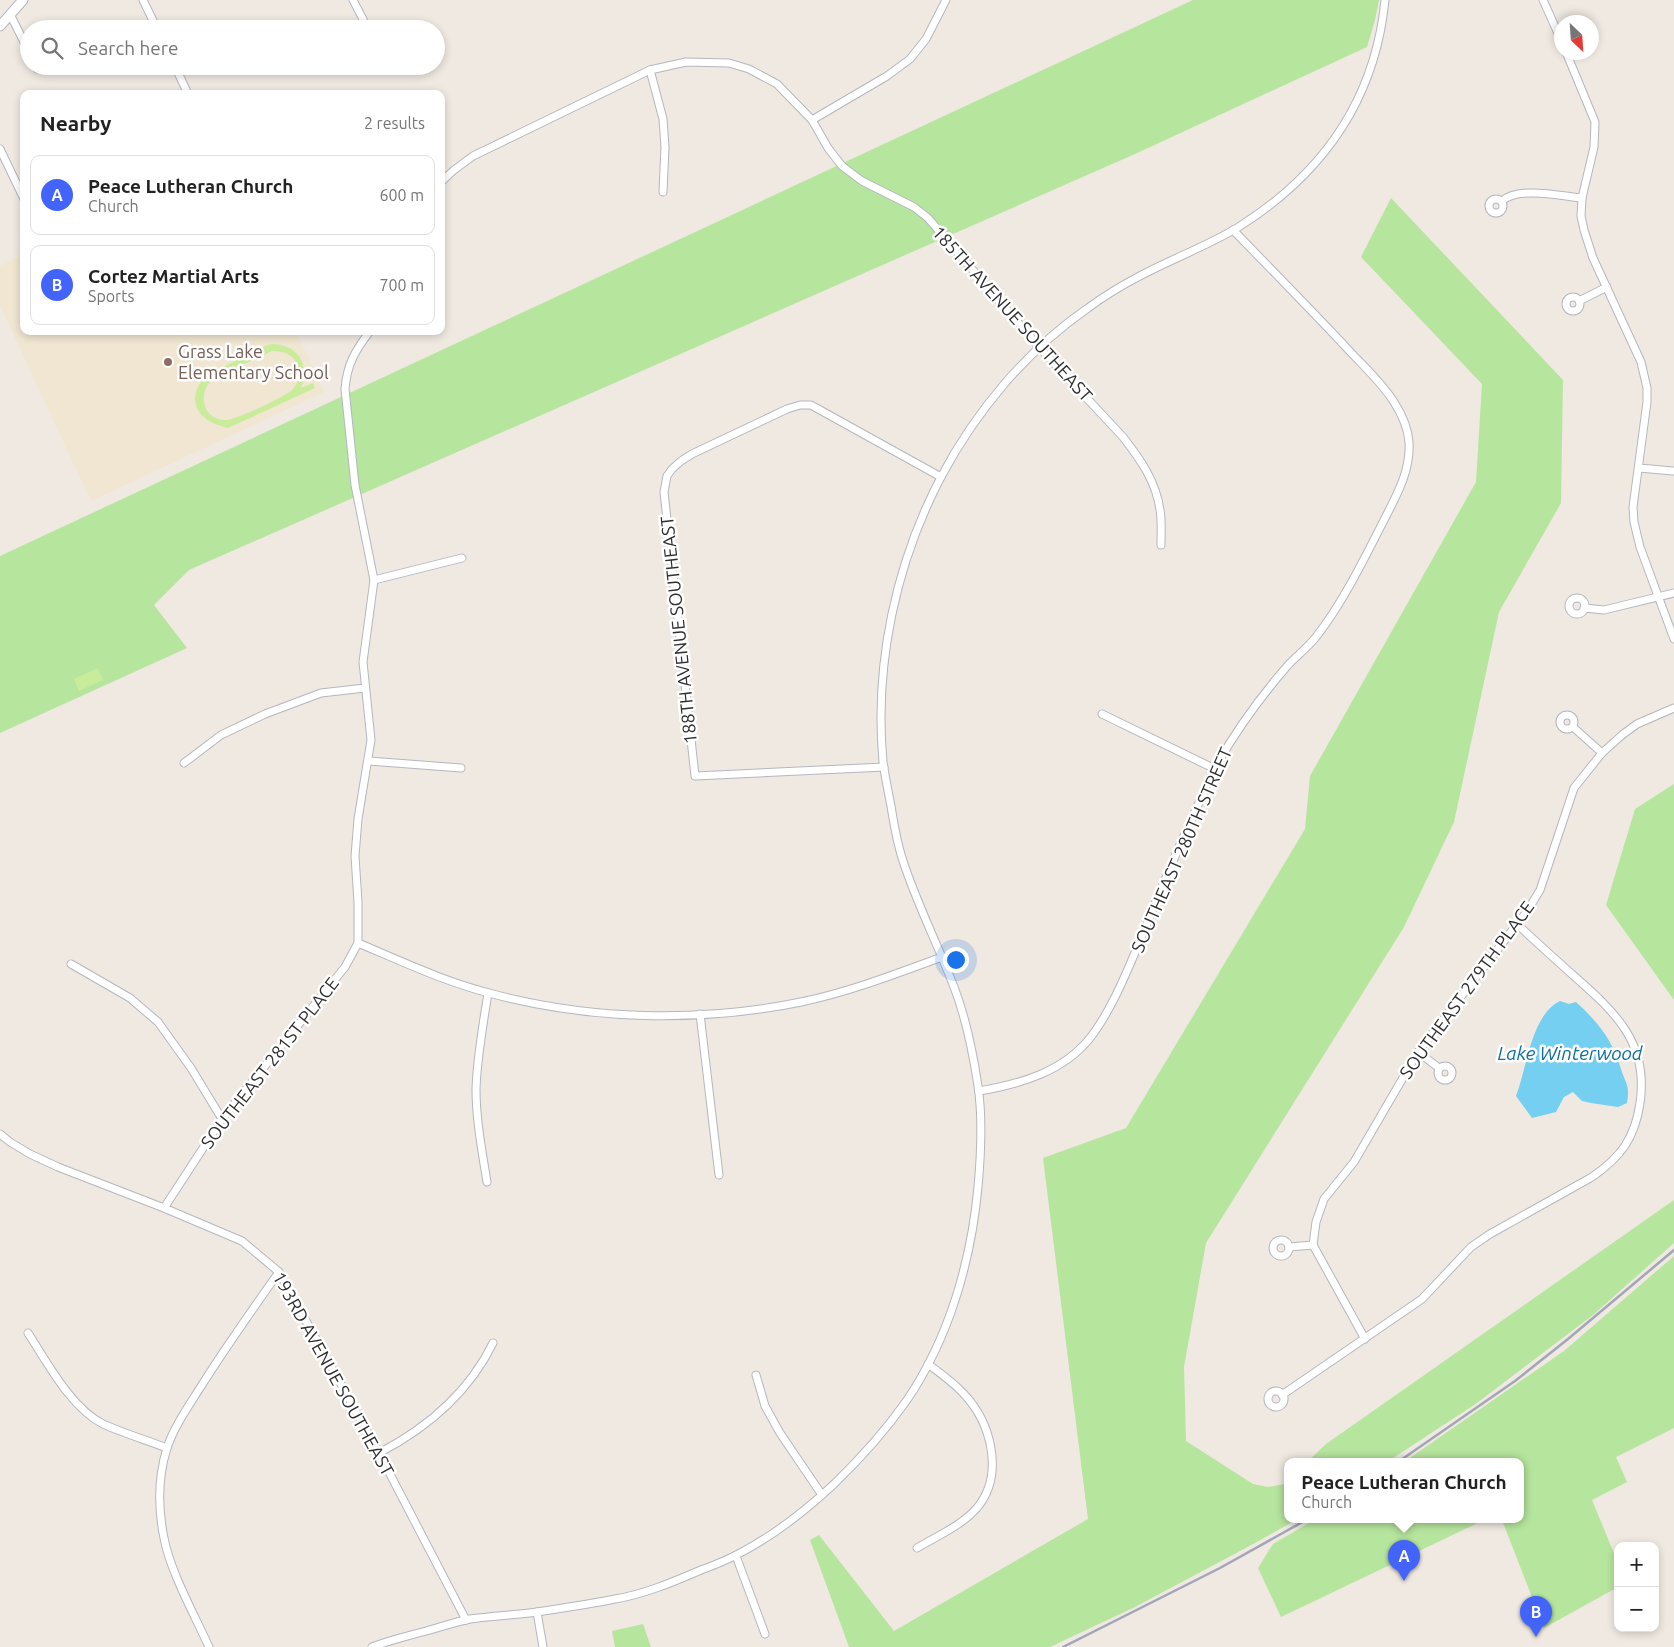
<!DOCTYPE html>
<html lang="en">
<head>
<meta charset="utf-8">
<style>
  :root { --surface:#fff; --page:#f2f2f2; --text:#222; --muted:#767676; --line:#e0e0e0; --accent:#4264fb }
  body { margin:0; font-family:Ubuntu,sans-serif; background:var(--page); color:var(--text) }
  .controls { position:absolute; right:15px; bottom:15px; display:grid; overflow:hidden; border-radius:10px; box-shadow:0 2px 8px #0003 }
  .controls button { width:45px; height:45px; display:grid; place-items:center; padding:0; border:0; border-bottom:1px solid var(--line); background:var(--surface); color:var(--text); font:25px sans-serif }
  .compass { position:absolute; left:1554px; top:15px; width:45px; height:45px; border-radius:50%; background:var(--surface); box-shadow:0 2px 8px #0003; rotate:155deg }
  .you { position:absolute; left:955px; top:959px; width:18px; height:18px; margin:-12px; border:4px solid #fff; border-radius:50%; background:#1a73e8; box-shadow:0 0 0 8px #1a73e833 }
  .badge { display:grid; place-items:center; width:32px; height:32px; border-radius:50%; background:var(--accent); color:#fff; font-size:16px; font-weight:700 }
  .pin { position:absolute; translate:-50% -41px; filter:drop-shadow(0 1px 2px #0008) }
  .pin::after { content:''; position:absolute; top:26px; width:18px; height:15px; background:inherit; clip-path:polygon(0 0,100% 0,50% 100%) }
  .popup { position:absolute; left:1284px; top:1458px; width:240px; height:65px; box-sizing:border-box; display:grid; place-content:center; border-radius:10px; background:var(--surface); filter:drop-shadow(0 1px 4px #0005); font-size:16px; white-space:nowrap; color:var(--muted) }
  .popup b { font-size:19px; color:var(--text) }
  .popup::after { content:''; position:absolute; left:50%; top:100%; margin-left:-10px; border:10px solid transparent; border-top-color:var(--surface) }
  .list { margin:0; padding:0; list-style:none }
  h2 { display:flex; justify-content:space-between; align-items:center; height:65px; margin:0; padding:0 20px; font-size:21px }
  h2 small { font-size:16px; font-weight:400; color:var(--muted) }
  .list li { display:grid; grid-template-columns:32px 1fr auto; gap:15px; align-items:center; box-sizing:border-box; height:80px; margin:0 10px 10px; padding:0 10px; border:1px solid var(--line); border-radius:10px }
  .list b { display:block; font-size:19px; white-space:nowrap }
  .list p { margin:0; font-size:16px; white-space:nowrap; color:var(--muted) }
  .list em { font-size:16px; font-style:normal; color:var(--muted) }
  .icon { flex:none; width:28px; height:28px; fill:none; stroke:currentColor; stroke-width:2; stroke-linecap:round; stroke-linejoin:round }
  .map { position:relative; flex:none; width:1674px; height:1647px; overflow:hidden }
  .search { position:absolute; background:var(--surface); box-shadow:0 2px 8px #0003; left:20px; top:20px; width:425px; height:55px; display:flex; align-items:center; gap:12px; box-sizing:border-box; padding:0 18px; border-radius:28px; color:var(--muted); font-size:19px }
  .panel { position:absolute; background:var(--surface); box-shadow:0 2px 8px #0003; left:20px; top:90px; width:425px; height:245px; border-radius:10px }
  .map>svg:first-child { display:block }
  .education { fill:#f0e6d1 }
  .green { fill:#b6e59e }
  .pitch { fill:#c9ec9a; fill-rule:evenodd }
  .water { fill:#75cff0 }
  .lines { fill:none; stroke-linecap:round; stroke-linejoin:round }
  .minor-casing { stroke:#b4b7c1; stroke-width:9 }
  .tertiary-casing { stroke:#b4b7c1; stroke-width:11 }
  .minor { stroke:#fff; stroke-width:7 }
  .tertiary { stroke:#fff; stroke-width:9 }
  .rail { stroke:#a3a6b8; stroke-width:2.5 }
  .education-dot { fill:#8d6e63; stroke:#fff; stroke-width:2 }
  .labels { text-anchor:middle; stroke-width:5; stroke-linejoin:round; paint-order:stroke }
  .street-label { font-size:18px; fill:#2e2e2e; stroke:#fff }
  .education-label { font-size:18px; fill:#785e54; stroke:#fff; text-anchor:start }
  .water-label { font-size:19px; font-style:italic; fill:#0d6fa3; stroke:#fff }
</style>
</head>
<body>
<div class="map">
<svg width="1674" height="1647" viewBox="0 0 1674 1647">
  <rect width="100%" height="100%" fill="#efe9e1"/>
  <polygon class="education" points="24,254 24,331 296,331 324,392 91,501 0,306 0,266"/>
  <g class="green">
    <polygon points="1193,0 1379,0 1375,20 1367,47 1135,154 189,570 154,605 187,648 0,733 0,556"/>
    <polygon points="1391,198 1563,380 1561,503 1499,612 1454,822 1404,927 1206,1243 1184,1367 1186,1441 1253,1484 1268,1487 1284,1484 1288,1481 1288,1520 1296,1520 1255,1543 1135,1607 1050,1647 849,1647 810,1540 819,1535 894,1631 1088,1519 1043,1158 1126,1128 1305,829 1310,776 1476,482 1482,384 1361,257"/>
    <polygon points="1674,784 1674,1000 1606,905 1635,809"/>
    <polygon points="1674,1200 1674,1243 1593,1315 1477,1403 1387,1462 1307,1462 1326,1444"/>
    <polygon points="1674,1256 1674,1428 1616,1457 1627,1482 1592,1500 1618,1563 1618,1587 1544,1628 1502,1520 1520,1520 1520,1462 1404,1462 1564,1351"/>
    <polygon points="1314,1520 1484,1520 1281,1617 1258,1568 1273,1544"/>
    <polygon points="643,1624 651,1647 615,1647 612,1631"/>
  </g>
  <g class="pitch">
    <path d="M271,344C298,344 310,364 301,388L313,383L315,388L228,428C199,422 184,402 205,376L263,347ZM272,351C283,351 293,354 297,364C301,373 299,383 292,390C286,396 234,421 226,420C202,420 197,392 213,379Z"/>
    <polygon points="98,668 103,680 79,691 74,679"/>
  </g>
  <path class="water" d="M1560,1001L1569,1004L1576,1002C1598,1022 1613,1041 1621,1069C1626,1085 1630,1084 1627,1103L1618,1107L1591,1103L1582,1101L1573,1092L1564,1097L1556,1112L1532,1118L1516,1096C1527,1068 1531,1015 1560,1001Z"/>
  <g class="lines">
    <g class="minor-casing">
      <g id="minor">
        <polyline points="143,0 157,29"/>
        <polyline points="353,0 367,27"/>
        <polyline points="1543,0 1562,42"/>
        <polyline points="10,14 29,52"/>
        <polyline points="1566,52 1595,122 1594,147 1582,198 1581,216 1584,230 1593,258 1641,362 1647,388 1647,402 1633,507 1634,522 1640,547 1674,639"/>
        <polyline points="36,66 37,69"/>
        <polyline points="175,66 188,94"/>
        <polyline points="650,70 663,119 665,147 663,192"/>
        <polyline points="812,120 887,76 910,59 926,39 946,0"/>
        <polyline points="0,149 24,199"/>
        <path d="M441,182L454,170L473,156L650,70L686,62L729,63L749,69L777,84L812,120L828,148L842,166L862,181L914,207L928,218L1039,347L1123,437C1140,459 1156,481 1160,510C1162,521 1161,533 1161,545"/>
        <circle cx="1496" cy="206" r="7"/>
        <path d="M1502,201C1519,186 1561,196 1582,198"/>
        <circle cx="1573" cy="304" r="7"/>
        <polyline points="1579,301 1607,287"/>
        <polyline points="1639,468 1673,471"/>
        <polyline points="374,580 462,558"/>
        <circle cx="1577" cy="606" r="8"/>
        <polyline points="1584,608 1604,610 1674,593"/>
        <polyline points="1102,714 1215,769"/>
        <circle cx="1567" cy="722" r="7"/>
        <polyline points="1573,727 1602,753"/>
        <polyline points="369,761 461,768"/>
        <polyline points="184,763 221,735 265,714 321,693 365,688"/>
        <polyline points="884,767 695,776 664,492 667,476 672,469 681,461 692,454 787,409 800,405 811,405 941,477"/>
        <path d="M358,943C401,961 443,981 489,993C589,1020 699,1023 801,1002C849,992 896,974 942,957"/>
        <polyline points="71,964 130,998 158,1022 191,1068 222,1119"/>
        <polyline points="700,1014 719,1175"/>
        <polyline points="1418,1052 1439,1068"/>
        <circle cx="1445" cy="1073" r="7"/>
        <path d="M979,1091C1020,1084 1063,1072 1090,1038C1112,1010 1128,969 1142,936C1158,896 1175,855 1193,816C1201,799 1207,782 1216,766C1237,729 1261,696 1289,664C1298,655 1308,647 1316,637C1342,604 1363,561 1382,524C1395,498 1411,472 1409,442C1408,428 1401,413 1394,402C1380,380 1360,363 1343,344C1307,306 1270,268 1233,230"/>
        <polyline points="0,1134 10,1142 30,1154 58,1167 164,1208 242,1241 279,1272 379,1453 466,1620"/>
        <path d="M487,1182C482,1151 476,1120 476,1089C477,1057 483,1025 488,993"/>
        <path d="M164,1208L222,1119L345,967L358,943V902L355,856L358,819L371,740L363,662L374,580L355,485L345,389C347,364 355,351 370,331"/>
        <circle cx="1281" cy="1248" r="8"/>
        <polyline points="1313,1245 1316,1222 1324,1199 1354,1162 1418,1052 1528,910 1540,890 1574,788 1602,753 1622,735 1637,724 1674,708"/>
        <polyline points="1313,1245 1365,1339"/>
        <polyline points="1289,1247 1313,1245"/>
        <path d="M28,1333C47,1362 71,1408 103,1424C123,1433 146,1440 167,1448"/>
        <polyline points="756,1375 765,1406 780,1433 822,1495"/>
        <circle cx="1276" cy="1399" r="8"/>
        <path d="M1282,1395L1422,1299L1471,1247L1490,1234L1592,1177C1621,1157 1635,1138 1640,1103C1649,1043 1615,1012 1574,976C1555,959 1536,942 1518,925"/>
        <path d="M379,1453C427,1428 469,1392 493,1343"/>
        <path d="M917,1548C937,1536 961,1526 977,1508C1005,1474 991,1422 963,1393C953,1382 940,1373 928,1364"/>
        <polyline points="736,1556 765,1634"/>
        <polyline points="537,1612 543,1647"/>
        <path d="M209,1647C195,1616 170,1571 164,1538C158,1509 158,1477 167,1448C174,1427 188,1407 200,1388C225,1348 252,1310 279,1272"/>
        <path d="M372,1647C390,1640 408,1636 426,1631C441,1627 455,1622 470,1619C492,1616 515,1615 537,1612C563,1608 590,1604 615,1599C645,1594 673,1582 701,1570C715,1565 729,1559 742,1552C776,1534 805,1511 833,1485C860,1459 886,1430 907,1400C949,1338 971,1262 978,1187C981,1154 983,1119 978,1086C973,1053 966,1018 954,987C938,945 917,904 903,861C897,843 894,825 891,806C888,791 885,776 883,762C874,664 896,563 941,477C976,411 1026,351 1088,308C1103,297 1119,287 1136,278C1169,260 1205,247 1237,228C1322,175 1375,101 1385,0"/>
      </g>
    </g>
    <g class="tertiary-casing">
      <polyline id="tertiary" points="0,26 23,0"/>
    </g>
    <use href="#minor" class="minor"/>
    <use href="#tertiary" class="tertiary"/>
    <g class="rail">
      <polyline points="1398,1462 1515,1381 1568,1339 1674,1250"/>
      <polyline points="1063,1647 1220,1568 1306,1520"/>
    </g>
  </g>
  <circle class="education-dot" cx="168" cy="362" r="5"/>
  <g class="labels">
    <g class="street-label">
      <text transform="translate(1012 314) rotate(48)" y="6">185TH AVENUE SOUTHEAST</text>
      <text transform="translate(679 630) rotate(-96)" y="6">188TH AVENUE SOUTHEAST</text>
      <text transform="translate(1182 850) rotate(-66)" y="6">SOUTHEAST 280TH STREET</text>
      <text transform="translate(1467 990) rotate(-54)" y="6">SOUTHEAST 279TH PLACE</text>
      <text transform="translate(270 1063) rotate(-52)" y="6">SOUTHEAST 281ST PLACE</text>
      <text transform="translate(333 1374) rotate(61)" y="6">193RD AVENUE SOUTHEAST</text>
    </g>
    <g class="education-label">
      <text x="178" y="358">Grass Lake<tspan x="178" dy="21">Elementary School</tspan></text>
    </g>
    <g class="water-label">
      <text x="1570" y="1060">Lake Winterwood</text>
    </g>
  </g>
</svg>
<div class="controls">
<button>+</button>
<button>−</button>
</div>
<svg class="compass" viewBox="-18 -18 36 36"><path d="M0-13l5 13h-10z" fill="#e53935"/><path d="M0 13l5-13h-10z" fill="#767676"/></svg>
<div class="you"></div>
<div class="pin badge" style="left:1404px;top:1581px">A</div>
<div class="popup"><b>Peace Lutheran Church</b>Church</div>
<div class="pin badge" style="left:1536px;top:1637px">B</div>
<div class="search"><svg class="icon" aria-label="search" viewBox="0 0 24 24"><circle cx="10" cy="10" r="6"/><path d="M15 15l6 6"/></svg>Search here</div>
<section class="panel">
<h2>Nearby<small>2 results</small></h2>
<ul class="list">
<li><span class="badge">A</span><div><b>Peace Lutheran Church</b><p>Church</p></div><em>600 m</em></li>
<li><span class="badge">B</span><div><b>Cortez Martial Arts</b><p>Sports</p></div><em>700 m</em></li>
</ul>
</section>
</div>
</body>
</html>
